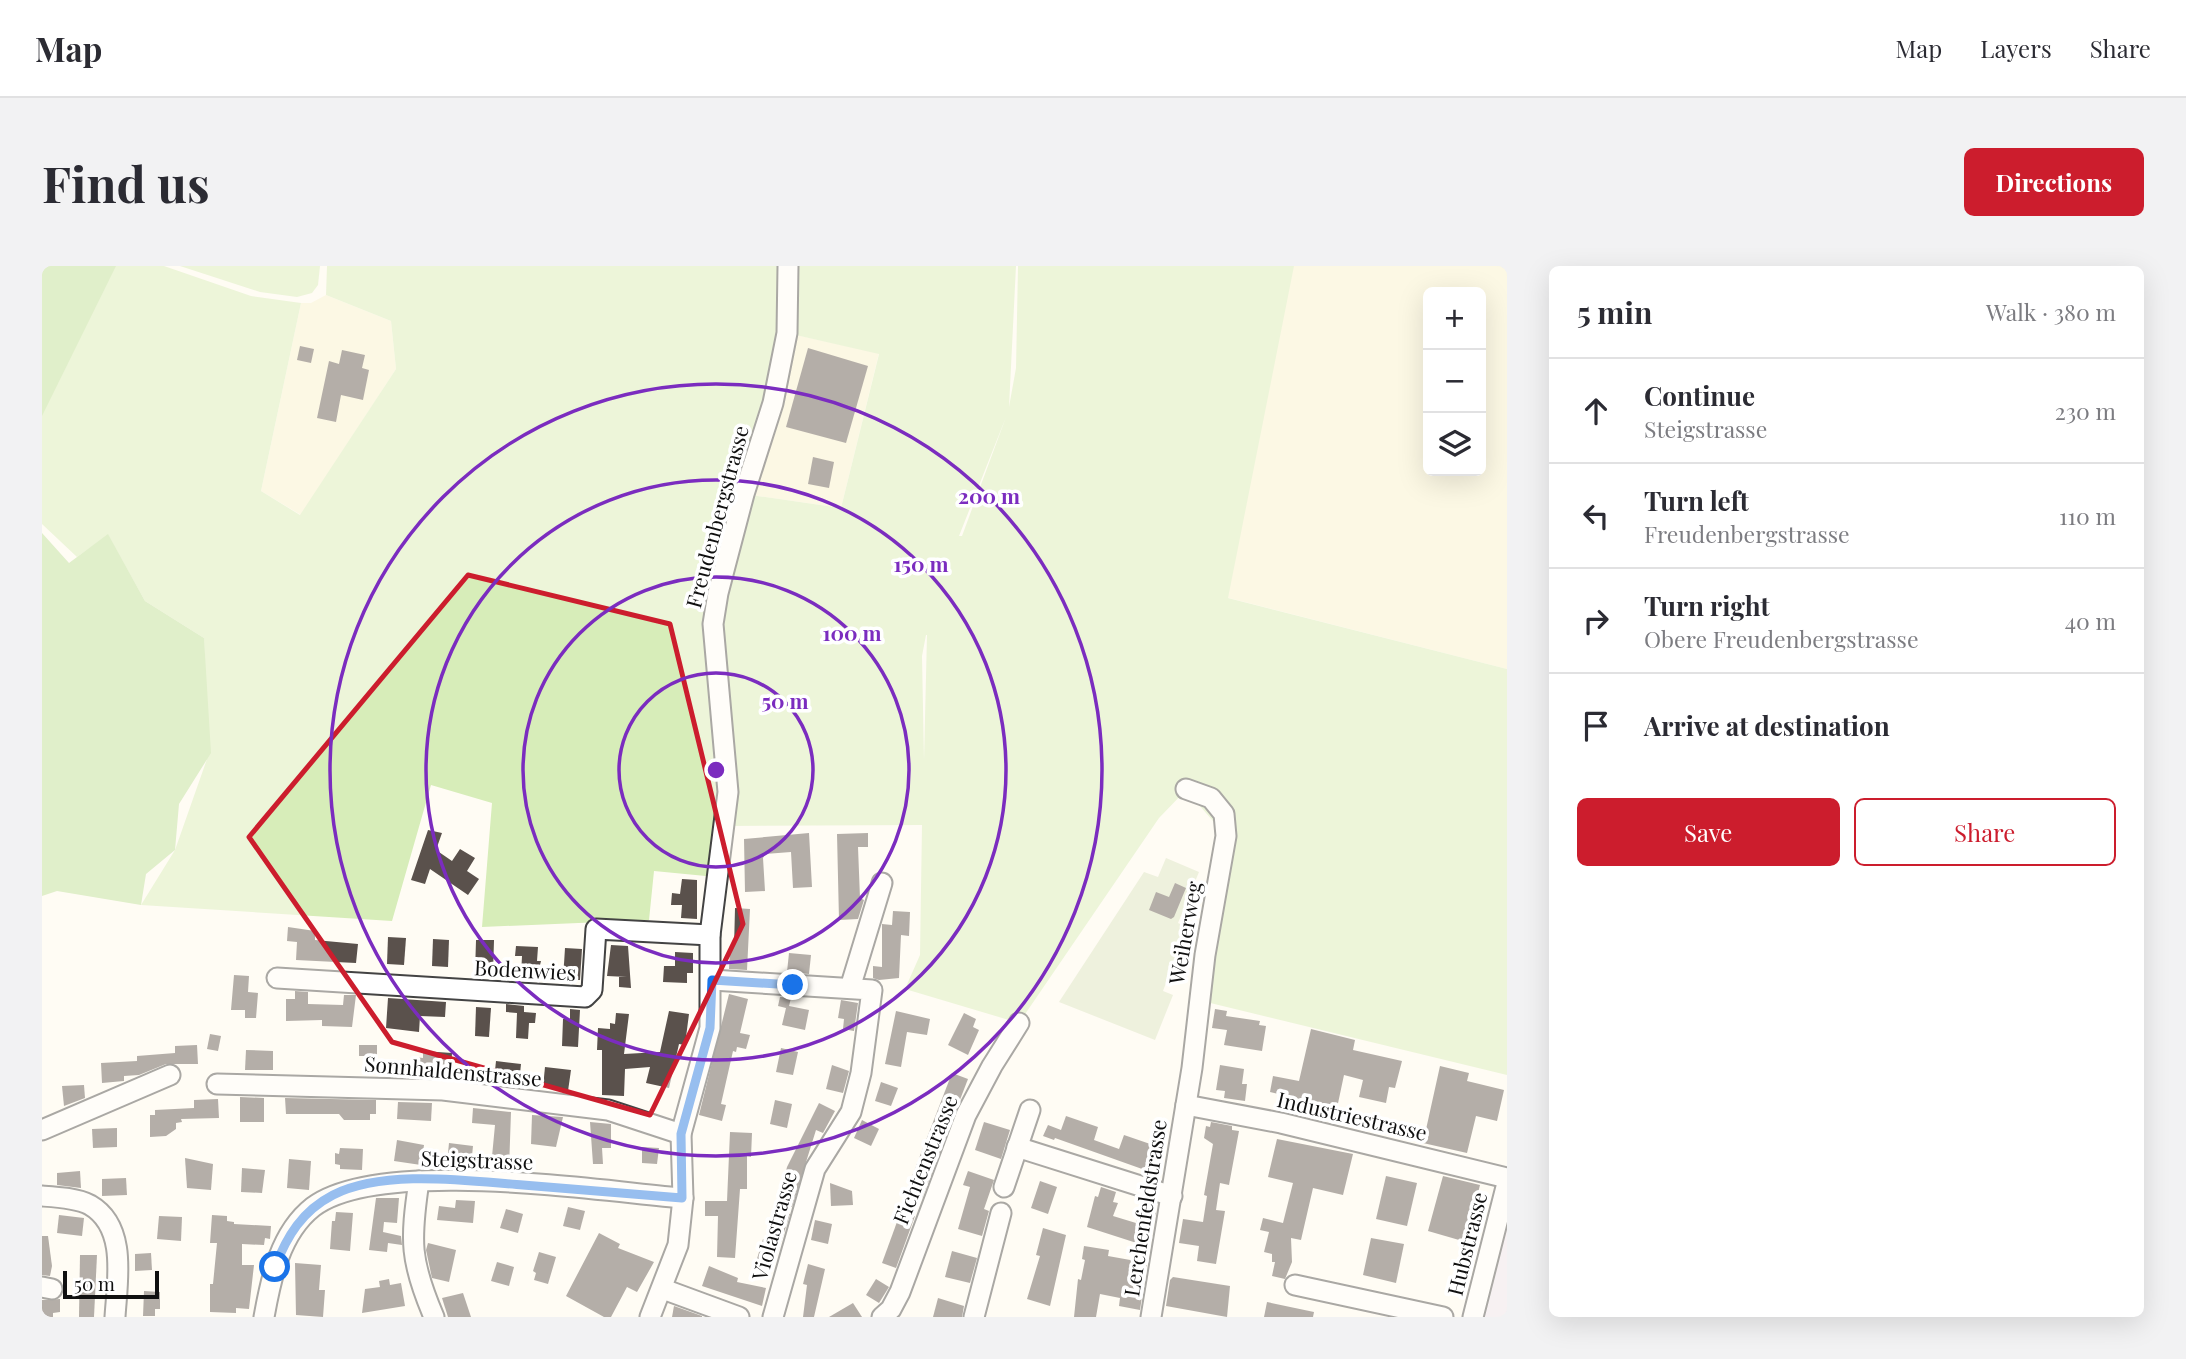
<!DOCTYPE html>
<html lang="en">
<head>
<meta charset="utf-8">
<style>
  :root { --surface:#fff; --page:#f2f2f3; --text:#2b2b33; --muted:#7c7c81; --line:#e1e1e2; --accent:#cc1d2d }
  body { margin:0; font-family:"Playfair Display",serif; background:var(--page); color:var(--text) }
  .controls { position:absolute; right:21px; top:21px; display:grid; overflow:hidden; border-radius:10px; box-shadow:0 7px 28px #0002 }
  .controls button { width:63px; height:63px; display:grid; place-items:center; padding:0; border:0; border-bottom:2px solid var(--line); background:var(--surface); color:var(--text); font:35px sans-serif }
  .scale { position:absolute; left:21px; bottom:18px; width:96px; box-sizing:border-box; padding-left:7px; border:4px solid #101010; border-top:0; font-size:19px; line-height:24px; white-space:nowrap; color:#101010; -webkit-text-stroke:5px #fff; paint-order:stroke }
  .stop { position:absolute; width:21px; height:21px; margin:-16px; border:5px solid #1a73e8; border-radius:50%; background:#fff }
  .stop.end { background:#1a73e8; border-color:#fff; box-shadow:0 2px 7px #0008 }
  .list { margin:0; padding:0; list-style:none }
  h2 { display:flex; justify-content:space-between; align-items:center; height:91px; margin:0; padding:0 28px; font-size:30px }
  h2 small { font-size:23px; font-weight:400; color:var(--muted) }
  .list li { display:grid; grid-template-columns:46px 1fr auto; gap:21px; align-items:center; box-sizing:border-box; height:105px; padding:0 28px; border-top:2px solid var(--line) }
  .list b { display:block; font-size:26px; white-space:nowrap }
  .list p { margin:0; font-size:23px; white-space:nowrap; color:var(--muted) }
  .list em { font-size:23px; font-style:normal; color:var(--muted) }
  .actions { display:flex; gap:14px; padding:21px 28px }
  .actions a { flex:1; padding:16px 0; border:2px solid var(--accent); border-radius:10px; text-align:center; font-size:24px; color:var(--accent) }
  .actions .main { background:var(--accent); color:#fff }
  .icon { flex:none; width:38px; height:38px; fill:none; stroke:currentColor; stroke-width:2; stroke-linecap:round; stroke-linejoin:round }
  .map { position:relative; flex:none; width:1465px; height:1051px; overflow:hidden; border-radius:10px }
  header { display:flex; align-items:center; gap:42px; box-sizing:border-box; height:98px; padding:0 35px; background:var(--surface); border-bottom:2px solid var(--line) }
  header strong { font-size:33px }
  nav { display:flex; gap:38px; margin-inline-start:auto; font-size:24px }
  .intro { display:flex; align-items:center; justify-content:space-between; box-sizing:border-box; height:168px; padding:0 42px }
  h1 { margin:0; font-size:49px }
  .button { padding:18px 32px; border-radius:10px; background:var(--accent); color:#fff; font-size:24px; font-weight:700 }
  main { display:flex; gap:42px; padding:0 42px }
  aside { flex:1; background:var(--surface); border-radius:10px; box-shadow:0 7px 28px #0002 }
  .map>svg:first-child { display:block }
  .industrial { fill:#ede5ef }
  .farmland { fill:#f8f3d1; fill-rule:evenodd }
  .green { fill:#d7edb9; fill-rule:evenodd }
  .forest { fill:#bbdf97 }
  .cemetery { fill:#dae4c1 }
  .building { fill:#5a514c }
  .lines { fill:none; stroke-linecap:round; stroke-linejoin:round }
  .minor-casing { stroke:#434343; stroke-width:23 }
  .minor { stroke:#fff; stroke-width:19 }
  .route { stroke:#1a73e8; stroke-width:9 }
  .marked { fill:none; stroke:#cc1d2d; stroke-width:5; stroke-linejoin:round }
  .ring { fill:none; stroke:#7b2cbf; stroke-width:3.5 }
  .labels { text-anchor:middle; stroke-width:7; stroke-linejoin:round; paint-order:stroke }
  .street-label { font-size:21px; fill:#101010; stroke:#fff }
  .centre { fill:#7b2cbf; stroke:#fff; stroke-width:3.5 }
  .ring-label { font-size:21px; text-anchor:middle; font-weight:bold; fill:#7b2cbf; stroke:#fff; stroke-width:7; stroke-linejoin:round; paint-order:stroke }
</style>
</head>
<body>
<header>
<strong>Map</strong>
<nav><a>Map</a><a>Layers</a><a>Share</a></nav>
</header>
<div class="intro"><h1>Find us</h1><a class="button">Directions</a></div>
<main>
<div class="map">
<svg width="1465" height="1051" viewBox="0 0 1465 1051">
  <rect width="100%" height="100%" fill="#fffcf4"/>
  <polygon class="industrial" points="1465,917 1465,1051 1431,1051"/>
  <g class="farmland">
    <path d="M1119,0H1465V403L1183,331ZM1386,26H1439V205H1386Z"/>
    <polygon points="284,29 349,55 354,103 259,249 219,225 259,37 269,37"/>
    <polygon points="745,67 837,87 799,242 702,228"/>
  </g>
  <g class="green">
    <path d="M46,0H122L209,30L259,37L219,225L258,249L354,103L349,55L284,29L285,0H974L967,141L974,102L976,0H1252L1186,332L1465,403V809L1156,734L1184,570L1144,524L1117,552L977,757L863,723L878,689L880,559L684,560L674,611L612,605L607,654L440,661L450,537L389,519L350,655L99,639L133,584L165,493L162,372L103,335L66,269L35,291L0,258V71ZM745,67L837,88L799,242L702,228ZM964,151L920,270H917ZM884,369H885L882,494L880,390Z"/>
    <polygon points="138,0 278,0 276,19 270,27 255,31 218,26"/>
  </g>
  <g class="forest">
    <polygon points="0,0 74,0 0,150"/>
    <polygon points="0,267 27,297 66,268 103,335 162,372 169,487 137,538 133,584 104,608 99,639 15,625 0,630"/>
  </g>
  <polygon class="cemetery" points="1124,592 1157,606 1136,657 1145,661 1121,725 1131,729 1113,774 1017,736 1102,606 1116,611"/>
  <g class="building">
    <polygon points="258,80 272,83 269,97 255,94"/>
    <polygon points="766,82 826,100 804,177 744,161"/>
    <polygon points="300,84 323,89 320,102 327,104 321,134 299,129 294,156 275,152 287,95 297,98"/>
    <polygon points="771,191 792,196 787,222 766,218"/>
    <polygon points="386,564 400,567 394,584 410,595 418,583 433,592 425,605 437,613 426,629 388,603 383,618 369,614"/>
    <polygon points="767,567 770,621 751,622 749,586 723,588 721,592 723,625 703,626 702,573"/>
    <polygon points="826,567 826,581 816,581 818,632 822,634 816,653 797,654 795,568"/>
    <polygon points="640,613 655,614 655,653 639,652 640,639 629,639 630,627 638,628"/>
    <polygon points="1133,617 1144,622 1132,651 1129,653 1107,644 1114,626 1127,631"/>
    <polygon points="693,642 708,643 705,704 687,703 688,682 692,682"/>
    <polygon points="851,645 868,646 867,670 859,669 857,712 837,714 831,712 831,700 840,701 840,658 850,659"/>
    <polygon points="246,661 273,665 273,674 316,678 314,697 254,694 255,676 245,675"/>
    <polygon points="346,671 364,672 362,699 345,698"/>
    <polygon points="391,673 407,674 406,701 390,700"/>
    <polygon points="434,674 452,674 451,707 433,706"/>
    <polygon points="569,679 586,680 589,722 577,721 577,711 585,711 565,710"/>
    <polygon points="474,680 496,681 495,695 499,695 495,711 479,710 480,690 473,690"/>
    <polygon points="523,682 540,683 538,714 521,713"/>
    <polygon points="633,686 651,687 651,707 645,707 645,717 621,716 622,700 633,700"/>
    <polygon points="747,687 769,689 767,708 745,706"/>
    <polygon points="192,709 207,710 206,726 216,727 214,752 203,752 203,744 189,744"/>
    <polygon points="253,725 266,726 266,738 301,739 302,729 314,729 310,761 280,760 280,754 244,755 244,733 253,733"/>
    <polygon points="687,728 706,733 698,767 708,769 704,783 695,781 694,786 691,785 679,838 684,839 680,855 657,849"/>
    <polygon points="738,731 749,732 747,740 767,744 763,764 740,759 744,742 736,740"/>
    <polygon points="346,732 404,736 403,751 378,750 377,766 344,762"/>
    <polygon points="799,734 816,737 812,765 801,763 802,753 796,752"/>
    <polygon points="464,738 482,740 482,746 494,747 493,757 487,757 486,773 474,772 475,747 464,746"/>
    <polygon points="434,741 449,742 447,771 433,770"/>
    <polygon points="528,743 538,744 536,781 520,780 521,753 528,753"/>
    <polygon points="1173,743 1185,745 1184,750 1218,755 1217,759 1224,760 1220,785 1182,779 1185,764 1170,762"/>
    <polygon points="627,745 647,748 643,779 637,778 627,822 604,817 608,801 583,803 582,830 560,829 560,784 555,784 556,762 568,763 568,757 573,758 574,747 587,748 582,788 618,786"/>
    <polygon points="854,745 888,753 885,769 865,766 859,801 843,798"/>
    <polygon points="922,747 934,753 931,761 937,764 926,789 906,779"/>
    <polygon points="1269,763 1313,774 1311,784 1360,795 1353,822 1347,821 1344,837 1317,831 1321,814 1302,809 1295,842 1228,826 1231,810 1257,815"/>
    <polygon points="168,768 179,770 176,785 165,783"/>
    <polygon points="155,779 156,798 124,798 97,809 82,810 82,815 60,817 59,797 95,795 95,790 133,787 133,780"/>
    <rect x="317" y="779" width="18" height="11"/>
    <polygon points="739,782 756,786 751,809 734,806"/>
    <polygon points="204,784 231,785 231,804 203,804"/>
    <polygon points="381,785 410,787 409,807 372,804 373,791 381,792"/>
    <polygon points="454,795 479,798 477,817 452,814"/>
    <polygon points="790,799 807,805 801,827 784,823"/>
    <polygon points="1178,799 1202,803 1200,818 1205,818 1203,835 1182,832 1183,825 1174,824"/>
    <polygon points="1398,800 1427,807 1425,815 1462,824 1455,855 1434,850 1425,887 1381,877"/>
    <polygon points="503,801 529,804 526,825 501,821"/>
    <polygon points="910,807 926,813 880,932 864,926"/>
    <polygon points="839,816 856,822 849,840 833,835"/>
    <polygon points="42,819 43,832 22,840 20,820"/>
    <polygon points="198,831 222,832 222,856 198,856"/>
    <polygon points="243,832 334,834 334,848 328,848 328,854 302,854 297,848 244,848"/>
    <polygon points="176,833 177,852 139,853 140,856 134,857 134,863 124,870 108,871 108,849 113,849 113,844 152,842 152,834"/>
    <polygon points="733,834 750,838 745,862 728,858"/>
    <polygon points="356,836 390,837 389,855 355,853"/>
    <polygon points="777,837 793,845 781,867 774,864 750,941 735,941 745,901"/>
    <polygon points="431,842 469,846 467,903 449,901 453,859 430,857"/>
    <polygon points="490,849 521,851 514,881 489,878"/>
    <polygon points="1024,850 1056,861 1052,874 1063,878 1077,883 1082,869 1114,880 1109,894 1121,898 1117,909 1013,872 1012,874 1001,870 1006,859 1019,864"/>
    <polygon points="820,854 837,863 829,880 812,872"/>
    <polygon points="548,856 569,858 569,882 560,882 561,898 551,898"/>
    <polygon points="942,856 968,864 959,893 933,884"/>
    <polygon points="1169,856 1190,860 1190,864 1197,865 1187,919 1178,917 1174,944 1183,945 1174,998 1155,995 1157,980 1137,977 1141,953 1161,956 1165,930 1162,929 1171,878 1162,872 1164,860 1168,861"/>
    <polygon points="75,862 75,881 51,882 50,863"/>
    <polygon points="688,866 710,867 709,891 705,890 705,923 698,923 693,992 675,991 676,950 663,950 663,935 685,935"/>
    <polygon points="1235,873 1311,888 1301,929 1271,922 1259,974 1249,972 1250,996 1243,1013 1230,1010 1233,996 1230,996 1230,988 1222,986 1227,966 1218,964 1221,952 1241,957 1251,917 1226,911"/>
    <polygon points="355,874 382,879 379,899 352,895"/>
    <polygon points="407,877 431,880 429,899 405,897"/>
    <polygon points="600,881 617,882 615,898 600,897"/>
    <polygon points="298,882 321,883 320,904 298,903 298,899 293,898 293,887 297,888"/>
    <polygon points="143,892 171,898 169,924 145,922"/>
    <polygon points="247,893 269,895 267,924 245,922"/>
    <polygon points="200,902 223,904 220,927 199,926"/>
    <polygon points="38,905 39,922 15,919 15,907"/>
    <polygon points="926,905 952,914 942,943 947,945 940,970 916,963 928,921 921,919"/>
    <polygon points="1344,910 1375,917 1365,960 1334,953"/>
    <polygon points="1401,910 1438,919 1424,976 1386,965"/>
    <polygon points="84,912 85,929 60,930 60,913"/>
    <polygon points="998,915 1015,921 1006,948 989,942"/>
    <polygon points="788,917 810,925 811,939 789,940"/>
    <polygon points="1059,921 1074,926 1071,936 1076,937 1071,950 1094,957 1099,942 1114,947 1104,980 1045,961 1053,930 1056,931"/>
    <polygon points="334,932 357,932 355,957 342,956 341,966 359,970 360,979 346,977 345,986 327,984"/>
    <polygon points="414,934 433,935 431,957 395,954 397,940 413,942"/>
    <polygon points="526,941 543,945 538,964 521,960"/>
    <polygon points="464,943 481,948 476,967 458,962"/>
    <polygon points="733,945 748,948 733,995 726,993 725,999 714,996 721,973 725,974"/>
    <polygon points="859,945 873,950 854,1002 840,997"/>
    <polygon points="294,946 311,947 308,985 288,983 290,955 293,955"/>
    <polygon points="17,949 42,952 40,970 15,967"/>
    <polygon points="170,949 185,950 185,955 192,956 192,958 229,960 228,973 223,972 222,979 200,978 200,999 212,999 207,1043 194,1042 194,1047 168,1046 168,1018 171,1018 175,977 168,977"/>
    <polygon points="117,950 140,951 139,975 115,973"/>
    <polygon points="773,954 790,958 786,978 769,974"/>
    <polygon points="1001,962 1024,969 1008,1040 985,1033 998,990 994,989"/>
    <polygon points="557,967 578,978 576,982 612,996 595,1026 585,1021 569,1051 562,1051 524,1030"/>
    <polygon points="0,970 6,970 10,1000 8,1010 0,1009"/>
    <polygon points="1329,972 1362,978 1354,1017 1321,1009"/>
    <polygon points="386,977 414,984 407,1016 390,1012 384,984"/>
    <polygon points="1042,980 1067,984 1066,990 1105,997 1098,1044 1077,1040 1078,1032 1058,1028 1054,1051 1032,1051 1036,1013 1039,1014 1043,994 1040,993"/>
    <polygon points="910,985 935,992 928,1017 903,1011"/>
    <polygon points="497,986 514,991 506,1018 492,1014 494,1007 491,1005"/>
    <polygon points="109,987 110,1004 93,1005 93,988"/>
    <polygon points="38,989 55,989 52,1051 37,1051"/>
    <polygon points="455,996 472,1001 467,1020 449,1015"/>
    <polygon points="253,997 279,999 277,1024 283,1024 281,1051 254,1049"/>
    <polygon points="766,998 783,1003 772,1051 761,1051 765,1019 761,1018"/>
    <polygon points="667,1000 696,1012 695,1016 724,1022 720,1040 660,1020"/>
    <polygon points="1131,1011 1188,1020 1185,1051 1124,1040 1128,1014"/>
    <polygon points="347,1013 348,1019 359,1017 363,1040 320,1047 323,1023 338,1021 337,1015"/>
    <polygon points="834,1013 847,1021 837,1037 824,1029"/>
    <polygon points="102,1025 118,1026 118,1043 113,1043 113,1050 101,1050"/>
    <polygon points="421,1027 429,1051 406,1051 400,1032"/>
    <polygon points="896,1032 922,1040 920,1051 891,1051"/>
    <polygon points="18,1033 18,1046 11,1047 11,1051 0,1051 0,1034"/>
    <polygon points="1225,1036 1272,1046 1271,1051 1222,1051"/>
    <polygon points="811,1037 820,1051 787,1051"/>
    <polygon points="632,1040 660,1050 660,1051 630,1051"/>
  </g>
  <g class="lines">
    <g class="minor-casing">
      <g id="minor">
        <polyline points="235,712 543,731 550,724 554,663 668,669"/>
        <polyline points="670,714 830,724 819,807 809,846 773,903 731,1051"/>
        <polyline points="808,722 840,617"/>
        <polyline points="175,818 401,824 566,844 639,868"/>
        <polyline points="1144,839 1239,857 1465,912"/>
        <polyline points="0,864 128,809"/>
        <polyline points="975,881 1130,930"/>
        <path d="M377,915C368,975 368,995 392,1051"/>
        <polyline points="962,921 988,844"/>
        <path d="M0,930C15,931 35,932 48,939C86,961 75,1016 73,1051"/>
        <polyline points="1253,1019 1401,1051"/>
        <polyline points="0,1021 10,1023"/>
        <polyline points="621,1023 697,1051"/>
        <path d="M222,1051C229,1012 238,967 271,941C337,891 556,925 641,932"/>
        <polyline points="608,1051 636,979 641,932 639,868 668,762 668,669 686,526 671,358 676,327 702,228 731,137 745,67 746,0"/>
        <polyline points="840,1051 849,1043 858,1026 924,849 950,800 977,757"/>
        <polyline points="932,1051 959,947"/>
        <polyline points="1109,1051 1150,802 1163,689 1184,570 1182,548 1169,532 1144,523"/>
        <polyline points="1431,1051 1465,917"/>
      </g>
    </g>
    <use href="#minor" class="minor"/>
  </g>
  <g class="lines">
    <path class="route" d="M233,1001C245,970 260,945 291,929C343,903 426,915 481,919C534,923 587,928 640,932L639,868L668,762L670,714L751,719"/>
  </g>
  <path d="M0 0H1465V1051H0ZM426,309L628,358L701,658L608,849L350,776L207,571Z" fill="#fffcf4" fill-opacity=".55" fill-rule="evenodd"/>
  <path class="marked" d="M426,309L628,358L701,658L608,849L350,776L207,571Z"/>
  <g class="ring">
    <circle cx="674" cy="504" r="97"/>
    <circle cx="674" cy="504" r="193"/>
    <circle cx="674" cy="504" r="290"/>
    <circle cx="674" cy="504" r="386"/>
  </g>
  <g class="labels">
    <g class="street-label">
      <text transform="translate(676 251) rotate(-75)" y="7">Freudenbergstrasse</text>
      <text transform="translate(1144 667) rotate(-80)" y="7">Weiherweg</text>
      <text transform="translate(483 705) rotate(3)" y="7">Bodenwies</text>
      <text transform="translate(411 806) rotate(5)" y="7">Sonnhaldenstrasse</text>
      <text transform="translate(1310 851) rotate(13)" y="7">Industriestrasse</text>
      <text transform="translate(884 894) rotate(-68)" y="7">Fichtenstrasse</text>
      <text transform="translate(435 895) rotate(2)" y="7">Steigstrasse</text>
      <text transform="translate(1104 942) rotate(-81)" y="7">Lerchenfeldstrasse</text>
      <text transform="translate(733 960) rotate(-74)" y="7">Violastrasse</text>
      <text transform="translate(1426 978) rotate(-76)" y="7">Hubstrasse</text>
    </g>
  </g>
  <circle cx="674" cy="504" r="10" class="centre"/>
  <g class="ring-label">
    <text x="947" y="238">200 m</text>
    <text x="879" y="306">150 m</text>
    <text x="810" y="375">100 m</text>
    <text x="743" y="443">50 m</text>
  </g>
</svg>
<div class="controls">
<button>+</button>
<button>−</button>
<button><svg class="icon" aria-label="layers" viewBox="0 0 24 24"><path d="M12 4l9 5-9 5-9-5zM3 14l9 5 9-5"/></svg></button>
</div>
<div class="scale">50 m</div>
<div class="stop" style="left:233px;top:1001px"></div>
<div class="stop end" style="left:751px;top:719px"></div>
</div>
<aside>
<h2>5 min<small>Walk · 380 m</small></h2>
<ul class="list">
<li><svg class="icon" aria-label="ahead" viewBox="0 0 24 24"><path d="M12 20V5M6 11l6-6 6 6"/></svg><div><b>Continue</b><p>Steigstrasse</p></div><em>230 m</em></li>
<li><svg class="icon" aria-label="left" viewBox="0 0 24 24"><path d="M17 20v-9H6M10 6l-5 5 5 5"/></svg><div><b>Turn left</b><p>Freudenbergstrasse</p></div><em>110 m</em></li>
<li><svg class="icon" aria-label="right" viewBox="0 0 24 24"><path d="M7 20v-9h11M14 6l5 5-5 5"/></svg><div><b>Turn right</b><p>Obere Freudenbergstrasse</p></div><em>40 m</em></li>
<li><svg class="icon" aria-label="arrive" viewBox="0 0 24 24"><path d="M6 21V4h12l-3 4 3 4H6"/></svg><div><b>Arrive at destination</b></div></li>
</ul>
<div class="actions"><a class="main">Save</a><a>Share</a></div>
</aside>
</main>
</body>
</html>
